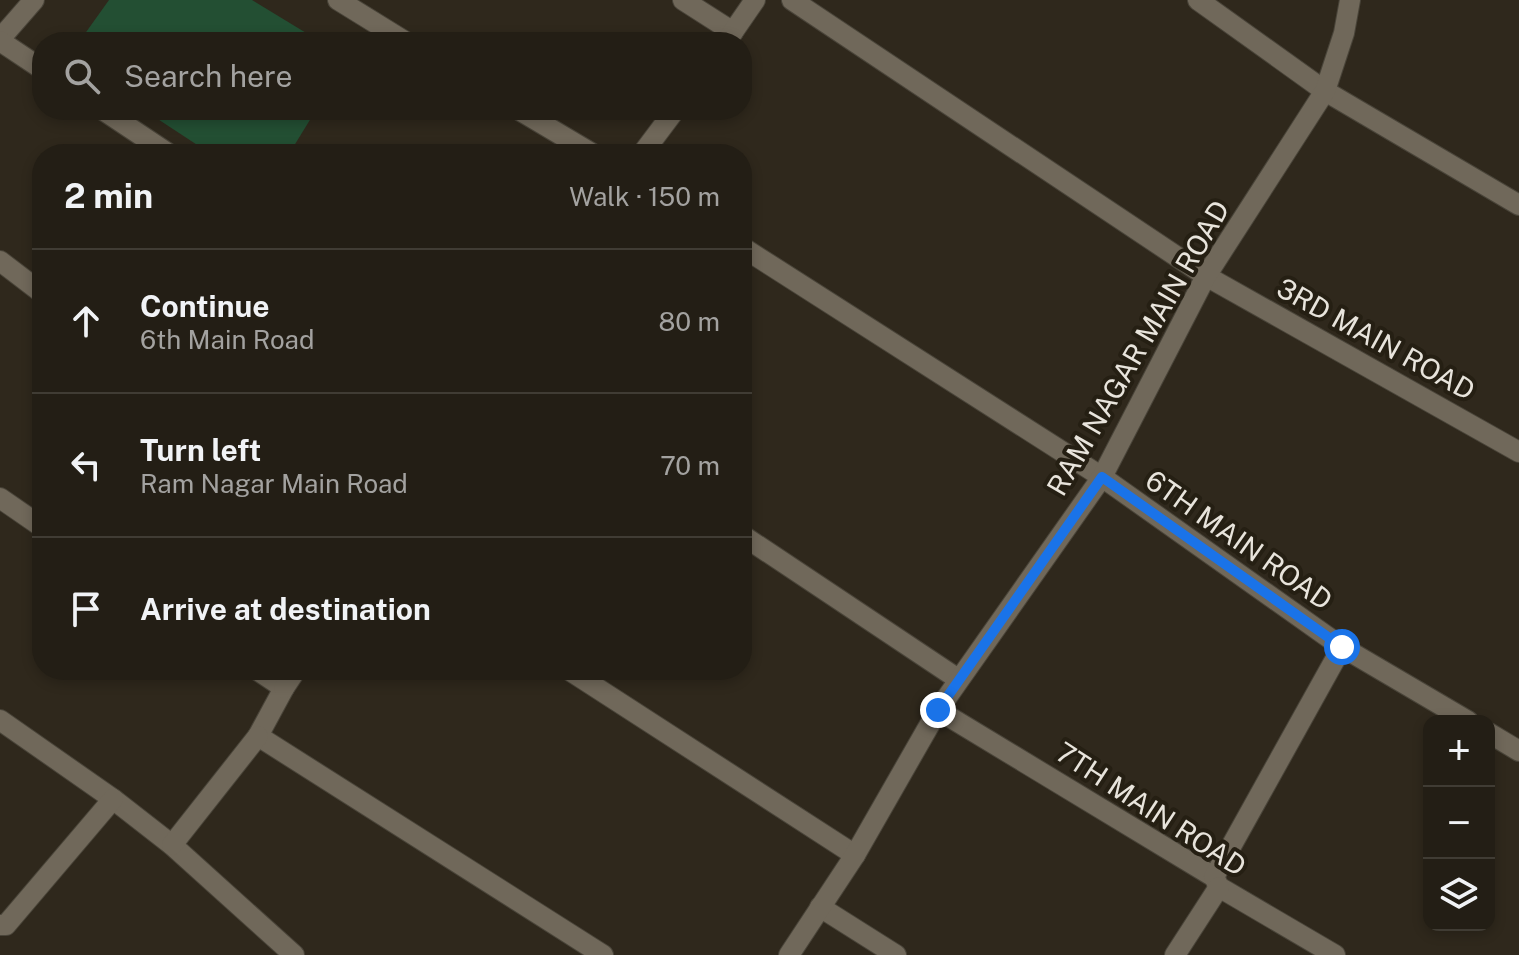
<!DOCTYPE html>
<html lang="en">
<head>
<meta charset="utf-8">
<style>
  :root { --surface:#231e15; --page:#2f2b22; --text:#f1f3f6; --muted:#a3a2a0; --line:#403c34 }
  body { margin:0; font-family:"Public Sans",sans-serif; background:var(--page); color:var(--text) }
  .controls { position:absolute; right:24px; bottom:24px; display:grid; overflow:hidden; border-radius:16px; box-shadow:0 4px 12px #0003 }
  .controls button { width:72px; height:72px; display:grid; place-items:center; padding:0; border:0; border-bottom:2px solid var(--line); background:var(--surface); color:var(--text); font:40px sans-serif }
  .stop { position:absolute; width:24px; height:24px; margin:-18px; border:6px solid #1a73e8; border-radius:50%; background:#fff }
  .stop.end { background:#1a73e8; border-color:#fff; box-shadow:0 2px 8px #0008 }
  .list { margin:0; padding:0; list-style:none }
  h2 { display:flex; justify-content:space-between; align-items:center; height:104px; margin:0; padding:0 32px; font-size:34px }
  h2 small { font-size:26px; font-weight:400; color:var(--muted) }
  .list li { display:grid; grid-template-columns:52px 1fr auto; gap:24px; align-items:center; box-sizing:border-box; height:144px; padding:0 32px; border-top:2px solid var(--line) }
  .list b { display:block; font-size:30px; white-space:nowrap }
  .list p { margin:0; font-size:26px; white-space:nowrap; color:var(--muted) }
  .list em { font-size:26px; font-style:normal; color:var(--muted) }
  .icon { flex:none; width:44px; height:44px; fill:none; stroke:currentColor; stroke-width:2; stroke-linecap:round; stroke-linejoin:round }
  .map { position:relative; flex:none; width:1519px; height:955px; overflow:hidden }
  .search { position:absolute; background:var(--surface); box-shadow:0 4px 12px #0003; left:32px; top:32px; width:720px; height:88px; display:flex; align-items:center; gap:20px; box-sizing:border-box; padding:0 28px; border-radius:32px; color:var(--muted); font-size:30px }
  .panel { position:absolute; background:var(--surface); box-shadow:0 4px 12px #0003; left:32px; top:144px; width:720px; height:536px; border-radius:32px }
  .map>svg:first-child { display:block }
  .green { fill:#234f33 }
  .lines { fill:none; stroke-linecap:round; stroke-linejoin:round }
  .street-casing { stroke:#494439; stroke-width:22 }
  .street { stroke:#70685a; stroke-width:20 }
  .route { stroke:#1a73e8; stroke-width:10 }
  .labels { text-anchor:middle; stroke-width:8; stroke-linejoin:round; paint-order:stroke }
  .street-label { font-size:28px; fill:#e8e4dc; stroke:#251f13 }
</style>
</head>
<body>
<div class="map">
<svg width="1519" height="955" viewBox="0 0 1519 955">
  <rect width="100%" height="100%" fill="#2f281c"/>
  <g class="green">
    <polygon points="109,0 252,0 321,42 79,42"/>
    <polygon points="144,110 316,110 289,154 211,154"/>
  </g>
  <g class="lines">
    <g class="street-casing">
      <g id="street">
        <polyline points="338,0 406,42"/>
        <polyline points="683,0 733,32"/>
        <polyline points="792,0 1206,276 1519,452"/>
        <polyline points="1198,0 1325,91 1519,205"/>
        <polyline points="0,39 34,0"/>
        <polyline points="0,41 42,69"/>
        <polyline points="726,42 755,0"/>
        <polyline points="103,110 169,154"/>
        <polyline points="519,110 593,154"/>
        <polyline points="642,154 675,110"/>
        <polyline points="742,247 1102,477 1342,647 1468,721"/>
        <polyline points="0,261 42,293"/>
        <polyline points="0,498 42,527"/>
        <polyline points="742,535 958,679"/>
        <polyline points="257,670 284,688 258,736 603,955"/>
        <polyline points="569,670 855,855"/>
        <polyline points="284,688 296,670"/>
        <polyline points="938,710 1214,877 1219,887 1335,955"/>
        <polyline points="0,720 113,799 172,845 294,955"/>
        <polyline points="1489,733 1519,751"/>
        <polyline points="172,845 258,736"/>
        <polyline points="1214,877 1342,647"/>
        <polyline points="820,907 896,955"/>
        <polyline points="0,925 6,925 113,799"/>
        <polyline points="789,955 855,855 938,710 1102,477 1206,276 1325,91 1344,33 1350,0"/>
        <polyline points="1175,955 1219,887"/>
      </g>
    </g>
    <use href="#street" class="street"/>
  </g>
  <g class="lines">
    <polyline class="route" points="938,710 1102,477 1342,647"/>
  </g>
  <g class="labels">
    <g class="street-label">
      <text transform="translate(1376 339) rotate(29)" y="10">3RD MAIN ROAD</text>
      <text transform="translate(1138 348) rotate(-60)" y="10">RAM NAGAR MAIN ROAD</text>
      <text transform="translate(1239 540) rotate(35)" y="10">6TH MAIN ROAD</text>
      <text transform="translate(1151 809) rotate(33)" y="10">7TH MAIN ROAD</text>
    </g>
  </g>
</svg>
<div class="controls">
<button>+</button>
<button>−</button>
<button><svg class="icon" aria-label="layers" viewBox="0 0 24 24"><path d="M12 4l9 5-9 5-9-5zM3 14l9 5 9-5"/></svg></button>
</div>
<div class="stop" style="left:1342px;top:647px"></div>
<div class="stop end" style="left:938px;top:710px"></div>
<div class="search"><svg class="icon" aria-label="search" viewBox="0 0 24 24"><circle cx="10" cy="10" r="6"/><path d="M15 15l6 6"/></svg>Search here</div>
<section class="panel">
<h2>2 min<small>Walk · 150 m</small></h2>
<ul class="list">
<li><svg class="icon" aria-label="ahead" viewBox="0 0 24 24"><path d="M12 20V5M6 11l6-6 6 6"/></svg><div><b>Continue</b><p>6th Main Road</p></div><em>80 m</em></li>
<li><svg class="icon" aria-label="left" viewBox="0 0 24 24"><path d="M17 20v-9H6M10 6l-5 5 5 5"/></svg><div><b>Turn left</b><p>Ram Nagar Main Road</p></div><em>70 m</em></li>
<li><svg class="icon" aria-label="arrive" viewBox="0 0 24 24"><path d="M6 21V4h12l-3 4 3 4H6"/></svg><div><b>Arrive at destination</b></div></li>
</ul>
</section>
</div>
</body>
</html>
